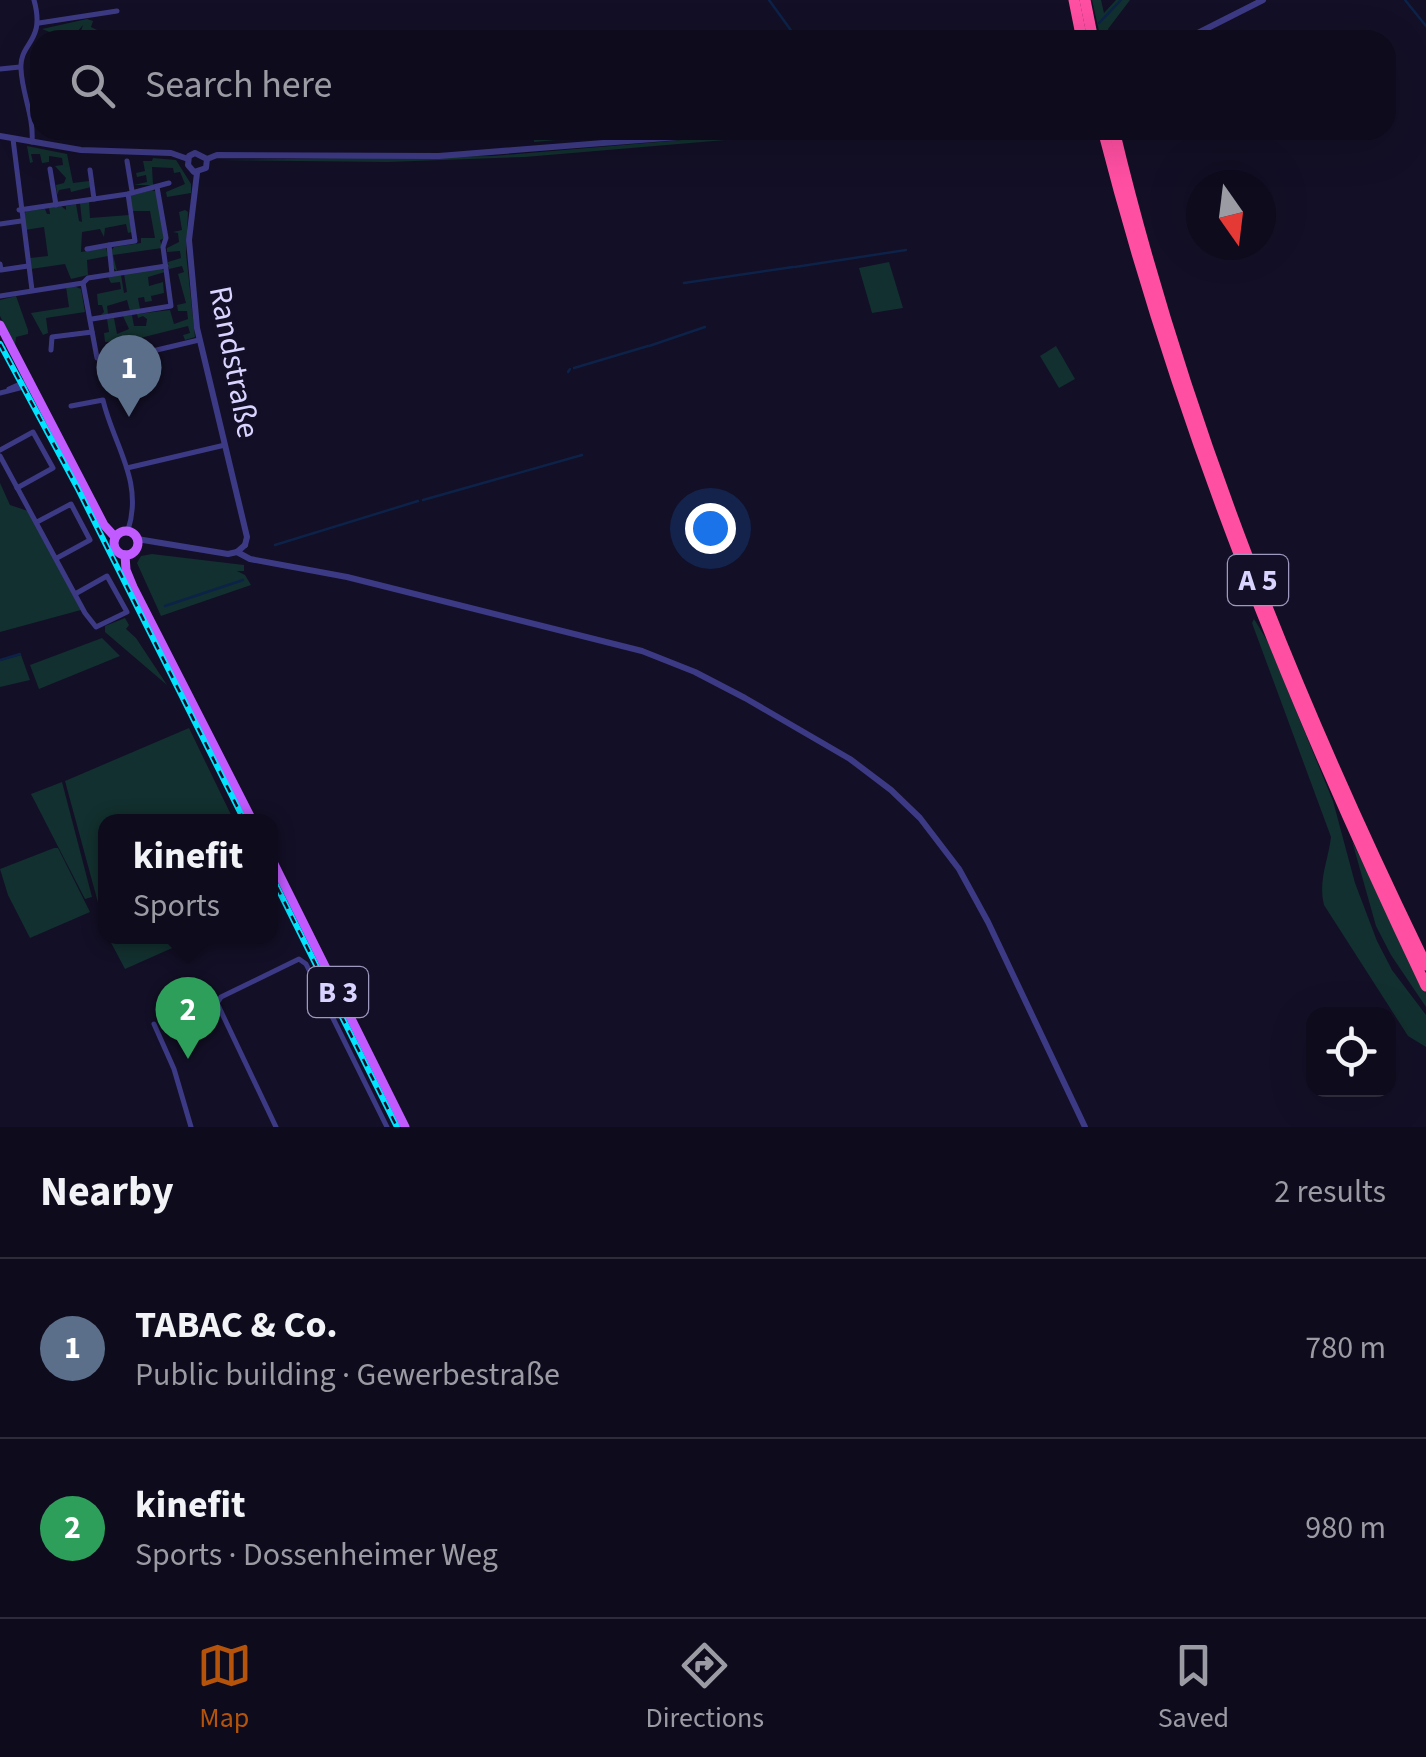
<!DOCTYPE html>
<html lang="en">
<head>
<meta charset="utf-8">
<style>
  :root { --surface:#0e0b1c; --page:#171425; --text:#f1f3f6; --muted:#9b9ba3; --line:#2e2b3b; --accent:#b45309 }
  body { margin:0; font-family:"Source Sans 3",sans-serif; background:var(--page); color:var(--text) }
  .controls { position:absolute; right:30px; bottom:30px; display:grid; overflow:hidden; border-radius:20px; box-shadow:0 10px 40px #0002 }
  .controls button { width:90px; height:90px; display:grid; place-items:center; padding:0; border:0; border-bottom:2px solid var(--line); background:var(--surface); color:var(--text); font:50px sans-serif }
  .compass { position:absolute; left:1186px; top:170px; width:90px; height:90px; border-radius:50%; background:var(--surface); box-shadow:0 10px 40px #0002; rotate:166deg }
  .you { position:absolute; left:710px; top:528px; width:35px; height:35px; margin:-25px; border:8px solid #fff; border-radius:50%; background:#1a73e8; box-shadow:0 0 0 15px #1a73e833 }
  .badge { display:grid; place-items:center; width:65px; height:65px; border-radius:50%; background:var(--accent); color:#fff; font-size:32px; font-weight:700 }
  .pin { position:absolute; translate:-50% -82px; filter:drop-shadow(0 2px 5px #0008) }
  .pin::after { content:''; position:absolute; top:52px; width:35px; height:30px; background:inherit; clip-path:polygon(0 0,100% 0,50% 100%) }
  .popup { position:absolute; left:98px; top:814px; width:180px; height:130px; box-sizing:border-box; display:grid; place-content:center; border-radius:20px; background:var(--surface); filter:drop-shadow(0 2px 8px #0005); font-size:32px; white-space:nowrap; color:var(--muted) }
  .popup b { font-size:38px; color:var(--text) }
  .popup::after { content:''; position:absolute; left:50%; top:100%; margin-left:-20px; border:20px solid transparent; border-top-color:var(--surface) }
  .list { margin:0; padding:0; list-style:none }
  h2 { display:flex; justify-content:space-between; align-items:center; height:130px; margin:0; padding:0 40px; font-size:42px }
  h2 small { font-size:32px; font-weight:400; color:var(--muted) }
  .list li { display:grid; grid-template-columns:65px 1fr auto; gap:30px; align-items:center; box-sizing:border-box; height:180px; padding:0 40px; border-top:2px solid var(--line) }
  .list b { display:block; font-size:38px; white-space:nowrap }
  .list p { margin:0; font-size:32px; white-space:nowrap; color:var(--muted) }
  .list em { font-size:32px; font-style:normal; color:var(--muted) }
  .icon { flex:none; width:55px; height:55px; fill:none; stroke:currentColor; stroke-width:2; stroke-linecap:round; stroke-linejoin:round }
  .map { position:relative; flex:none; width:1426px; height:1127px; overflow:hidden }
  .search { position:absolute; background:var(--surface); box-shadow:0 10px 40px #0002; left:30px; right:30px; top:30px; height:110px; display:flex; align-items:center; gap:25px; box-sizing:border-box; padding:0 35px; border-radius:30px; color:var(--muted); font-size:38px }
  .sheet { height:490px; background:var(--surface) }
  nav { display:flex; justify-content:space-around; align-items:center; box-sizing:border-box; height:140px; border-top:2px solid var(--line); background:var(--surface); font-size:28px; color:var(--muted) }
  nav a { display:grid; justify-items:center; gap:5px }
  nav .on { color:var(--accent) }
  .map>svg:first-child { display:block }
  .green { fill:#12302f }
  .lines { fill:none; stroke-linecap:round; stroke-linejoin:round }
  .stream { stroke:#0c2248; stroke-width:2.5 }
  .minor { stroke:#3d3a85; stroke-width:5 }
  .tertiary { stroke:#3d3a85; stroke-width:6 }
  .primary { stroke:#c25bff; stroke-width:9 }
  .motorway { stroke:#ff4fa3; stroke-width:11 }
  .rail-casing { stroke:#00e5ff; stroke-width:6 }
  .rail { stroke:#130f26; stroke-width:2.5; stroke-dasharray:8; stroke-linecap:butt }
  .labels { text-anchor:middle; stroke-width:8; stroke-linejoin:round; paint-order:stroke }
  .shield { fill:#130f26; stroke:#9e99be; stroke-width:2.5 }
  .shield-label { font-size:30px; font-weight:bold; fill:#d9d4ff }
  .street-label { font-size:32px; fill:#d9d4ff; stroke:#130f26 }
</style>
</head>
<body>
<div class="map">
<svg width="1426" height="1127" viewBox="0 0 1426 1127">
  <rect width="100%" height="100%" fill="#130f26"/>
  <g class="green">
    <polygon points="1092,0 1101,0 1104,13 1116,0 1130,0 1108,29 1111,40 1101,40"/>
    <polygon points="87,19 93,21 91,27 109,36 107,40 87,40 80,34 83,25 70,40 42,29"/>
    <polygon points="533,130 624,130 624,134 534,142"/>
    <polygon points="799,130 844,130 525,157 388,162 217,160 493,156"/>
    <polygon points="27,146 67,154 73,183 89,181 91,187 71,192 70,188 59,190 57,195 56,185 64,183 66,178 55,166 63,165 62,158 49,156 49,162 42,163 40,154 31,154 33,162 30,163"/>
    <polygon points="153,158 176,160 191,184 191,193 167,197 166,192 185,184 180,172 174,173 173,168 152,167 153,185 134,185 147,182 146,175 137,177 136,173 145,171 143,161 152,161"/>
    <polygon points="152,190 157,192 165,238 160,240 162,248 113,255 117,271 113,268 111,251 114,247 141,243 141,238 155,238 150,211 132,211 130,196"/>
    <polygon points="89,201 90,218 129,215 132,232 128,233 126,224 105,228 104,237 100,229 82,232 81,252 106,248 108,256 87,260 88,275 71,279 65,264 31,269 30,258 48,256 44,227 25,230 23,217 26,211 45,209 47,214 50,214 49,208 61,206 66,210 66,206 76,204 79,221 82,222 80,203"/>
    <polygon points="185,210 188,212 186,253 195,337 185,340 183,335 190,333 188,326 140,338 140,345 135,346 134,341 105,342 104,333 109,332 107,319 114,318 117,334 129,329 123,316 132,315 134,326 146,326 147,319 143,316 138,318 137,314 170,310 174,324 188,319 187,311 178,311 177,305 186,303 178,274 184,272 182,266 169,269 168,262 181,258 180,251 167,252 167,248 179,242 178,233 173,232 182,230 179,212"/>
    <polygon points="889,262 903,308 872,313 859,268"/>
    <polygon points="161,268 165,272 148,277 149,286 163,282 164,293 151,296 152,301 145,302 144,297 138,298 140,309 130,311 127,300 107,306 108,314 101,315 104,312 102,305 98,305 97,294 121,289 120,282 111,283 108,277 121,275 124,293 127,292 124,274"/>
    <polygon points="74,286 81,289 85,312 46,318 48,333 43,335 31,313 69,307 66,287"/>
    <polygon points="16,296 28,330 28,334 16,337 15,345 0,316 0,300"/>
    <polygon points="1056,346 1075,379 1059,388 1040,356"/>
    <polygon points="0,483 10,505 28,511 81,610 0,632"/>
    <polygon points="152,554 244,565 244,571 237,571 245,575 251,585 161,616 137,563 141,556"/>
    <polygon points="125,618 129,625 126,629 136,638 167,685 105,632 105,626"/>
    <path d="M1254,619L1268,642L1333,801L1355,883L1377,941L1392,970L1426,1015V1047L1408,1036L1324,905C1318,880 1328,862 1331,837L1252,623Z"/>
    <polygon points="102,638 120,656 39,689 30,665"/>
    <polygon points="21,655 30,680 0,687 0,661"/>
    <polygon points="189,728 234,821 106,822 105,907 100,910 65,781"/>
    <polygon points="62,782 92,897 85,899 31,794"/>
    <polygon points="1352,841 1426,993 1426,1007 1391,955 1376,926"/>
    <polygon points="54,848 58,848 90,912 30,938 8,895 0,869"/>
    <polygon points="108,937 197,937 125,969"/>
  </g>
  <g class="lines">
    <g class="stream">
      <polyline points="769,0 798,40"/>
      <polyline points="1405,0 1426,26"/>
      <polyline points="1099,23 1121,0"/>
      <polyline points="795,267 906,250"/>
      <polyline points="684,283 793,267"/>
      <polyline points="649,346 705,327"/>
      <polyline points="574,368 648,346"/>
      <polyline points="568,372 570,369"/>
      <polyline points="423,500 582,455"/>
      <polyline points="275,545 418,501"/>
      <polyline points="165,606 243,580"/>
      <polyline points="0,660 20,654"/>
    </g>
    <g class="minor">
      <polyline points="39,23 117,11"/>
      <polyline points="0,69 20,67"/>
      <polyline points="30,109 40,107"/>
      <polyline points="109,130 116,133"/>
      <polyline points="13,139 32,290"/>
      <path d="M32,142C34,116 22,94 21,69C19,42 46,43 34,0"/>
      <polyline points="127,161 132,191"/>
      <polyline points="50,169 56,205"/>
      <polyline points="90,170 94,199"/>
      <polyline points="19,210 128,194 169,183"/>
      <polyline points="0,224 21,221"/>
      <polyline points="87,249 109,245"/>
      <polyline points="0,264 1,270 28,266"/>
      <polyline points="112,274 109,245 135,241 128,194"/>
      <polyline points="83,283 88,278 166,266"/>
      <polyline points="0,296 83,283 97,358 144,353 199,340"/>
      <polyline points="92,319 171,306 163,247 166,238 157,187"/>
      <polyline points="51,350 52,337 92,332"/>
      <polyline points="9,389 29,380"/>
      <polyline points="0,393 31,385"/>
      <path d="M71,406L103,400C113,444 144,481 128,530"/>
      <polyline points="0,450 33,432 53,468 17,488"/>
      <polyline points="0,456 85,613 96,627 127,612 107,576 75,594"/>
      <polyline points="127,468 225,445"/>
      <polyline points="37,522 71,504 90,540 57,558"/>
      <polyline points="154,1024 174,1069 191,1127"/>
      <polyline points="276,1127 217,1003 221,997 299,959 306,964 387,1127"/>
    </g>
    <g class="tertiary">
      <polyline points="1184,40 1263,0"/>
      <polyline points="0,136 81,150 171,153 188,159"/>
      <polyline points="207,159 206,168 194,172 188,165 189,156 195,153 207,159 217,155 439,156 767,130"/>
      <polyline points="197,173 189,240 197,328 247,537 245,545"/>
      <polyline points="137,539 228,554 237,552 245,545"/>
      <polyline points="237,552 250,559 347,577 642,651 695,672 745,698 850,759 891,790 920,818 959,869 988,922 1085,1127"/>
    </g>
    <g class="primary">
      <polyline points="0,325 104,525 115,537"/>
      <circle cx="126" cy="543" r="12"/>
      <polyline points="125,555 126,570 133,587 253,822"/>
      <polyline points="270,856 405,1127"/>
    </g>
    <g class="motorway">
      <polyline points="1074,0 1082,40"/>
      <polyline points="1085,0 1093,40"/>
      <path d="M1103,130C1179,427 1294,709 1426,986"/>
      <path d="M1114,130C1183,419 1296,698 1426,965"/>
    </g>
    <g class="rail-casing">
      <g id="rail">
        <polyline points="0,344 77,487 245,822"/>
        <polyline points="270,873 397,1127"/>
      </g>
    </g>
    <use href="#rail" class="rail"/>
  </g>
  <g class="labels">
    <g class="shield">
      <rect x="1228" y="555" width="60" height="50" rx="8"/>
      <rect x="308" y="967" width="60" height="50" rx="8"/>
    </g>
    <g class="shield-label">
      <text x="1258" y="590">A 5</text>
      <text x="338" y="1002">B 3</text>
    </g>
    <g class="street-label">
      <text transform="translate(235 362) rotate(79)" y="11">Randstraße</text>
    </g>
  </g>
</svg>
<div class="controls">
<button><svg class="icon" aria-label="locate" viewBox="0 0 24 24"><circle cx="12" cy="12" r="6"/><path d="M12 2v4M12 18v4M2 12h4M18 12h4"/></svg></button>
</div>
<svg class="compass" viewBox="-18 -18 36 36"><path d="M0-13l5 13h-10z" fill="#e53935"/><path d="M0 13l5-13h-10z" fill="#9b9ba3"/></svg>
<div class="you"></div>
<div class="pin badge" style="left:129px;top:417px;background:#5c6f8a">1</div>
<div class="pin badge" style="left:188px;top:1059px;background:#2e9e5b">2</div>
<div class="popup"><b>kinefit</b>Sports</div>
<div class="search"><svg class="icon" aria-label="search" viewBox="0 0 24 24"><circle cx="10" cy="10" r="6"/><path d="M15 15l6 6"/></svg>Search here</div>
</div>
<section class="sheet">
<h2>Nearby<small>2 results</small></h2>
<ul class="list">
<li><span class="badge" style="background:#5c6f8a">1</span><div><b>TABAC &amp; Co.</b><p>Public building · Gewerbestraße</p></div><em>780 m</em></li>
<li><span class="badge" style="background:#2e9e5b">2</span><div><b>kinefit</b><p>Sports · Dossenheimer Weg</p></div><em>980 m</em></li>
</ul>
</section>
<nav>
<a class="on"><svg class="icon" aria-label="map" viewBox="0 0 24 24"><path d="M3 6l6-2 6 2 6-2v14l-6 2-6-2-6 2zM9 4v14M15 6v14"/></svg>Map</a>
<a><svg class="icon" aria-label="directions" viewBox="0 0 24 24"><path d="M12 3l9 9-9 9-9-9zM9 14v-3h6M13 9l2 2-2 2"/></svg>Directions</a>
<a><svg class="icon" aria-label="saved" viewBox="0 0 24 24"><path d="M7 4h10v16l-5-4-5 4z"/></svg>Saved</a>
</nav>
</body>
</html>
